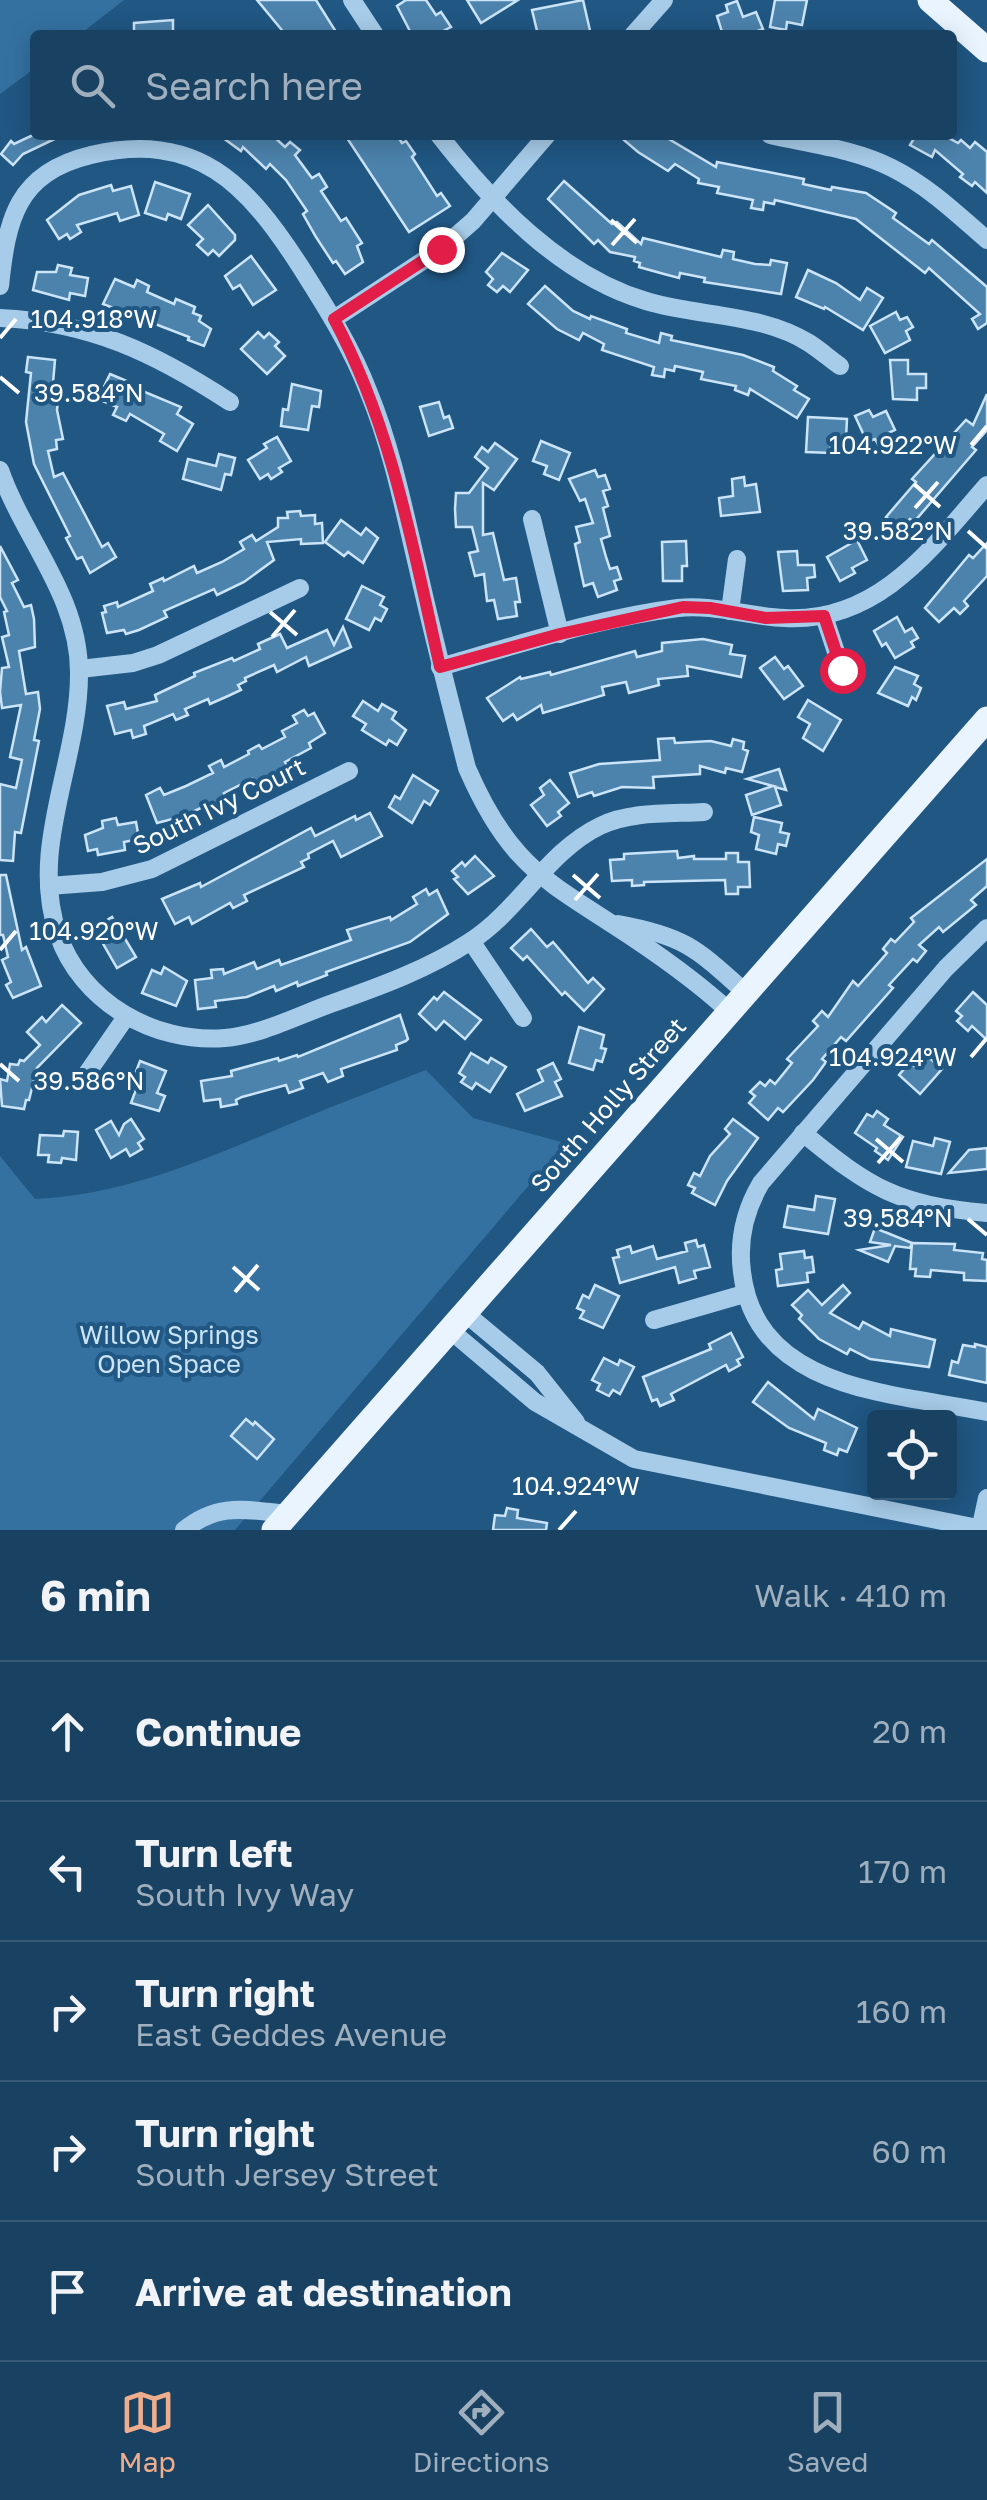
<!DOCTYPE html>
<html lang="en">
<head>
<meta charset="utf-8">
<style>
  :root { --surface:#184162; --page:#254c6b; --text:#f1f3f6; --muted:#9fafbe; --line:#365a77; --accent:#eead8d }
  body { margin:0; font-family:"Golos Text",sans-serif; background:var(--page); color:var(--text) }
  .controls { position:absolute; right:30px; bottom:30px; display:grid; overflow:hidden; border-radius:10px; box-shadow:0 5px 25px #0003 }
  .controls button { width:90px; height:90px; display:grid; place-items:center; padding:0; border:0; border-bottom:2px solid var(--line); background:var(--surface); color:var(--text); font:50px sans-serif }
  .stop { position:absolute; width:30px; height:30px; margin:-22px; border:8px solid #e11d48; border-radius:50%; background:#fff }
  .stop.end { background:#e11d48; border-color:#fff; box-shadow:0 2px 10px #0008 }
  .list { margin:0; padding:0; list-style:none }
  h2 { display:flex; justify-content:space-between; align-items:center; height:130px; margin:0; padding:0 40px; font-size:42px }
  h2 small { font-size:32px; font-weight:400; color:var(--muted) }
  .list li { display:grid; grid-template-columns:65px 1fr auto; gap:30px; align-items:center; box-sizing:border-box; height:140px; padding:0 40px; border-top:2px solid var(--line) }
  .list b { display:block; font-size:38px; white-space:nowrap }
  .list p { margin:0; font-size:32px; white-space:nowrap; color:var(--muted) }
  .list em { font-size:32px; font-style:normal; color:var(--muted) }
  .icon { flex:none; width:55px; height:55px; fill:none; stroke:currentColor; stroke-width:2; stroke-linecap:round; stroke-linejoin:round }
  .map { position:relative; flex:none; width:987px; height:1530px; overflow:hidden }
  .search { position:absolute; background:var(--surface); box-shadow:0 5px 25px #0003; left:30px; right:30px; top:30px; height:110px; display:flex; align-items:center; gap:25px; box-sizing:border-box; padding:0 35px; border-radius:10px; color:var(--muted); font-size:38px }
  .sheet { height:830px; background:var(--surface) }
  nav { display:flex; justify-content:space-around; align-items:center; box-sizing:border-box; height:140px; border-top:2px solid var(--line); background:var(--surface); font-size:28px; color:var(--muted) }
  nav a { display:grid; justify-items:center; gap:5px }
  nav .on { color:var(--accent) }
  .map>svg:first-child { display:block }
  .green { fill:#3471a1 }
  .building { fill:#4c83ad; stroke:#cbe4f7; stroke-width:2.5 }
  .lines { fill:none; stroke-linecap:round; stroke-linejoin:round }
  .minor { stroke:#a7cce9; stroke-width:18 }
  .major { stroke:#eaf4fe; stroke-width:25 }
  .route { stroke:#e11d48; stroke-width:12 }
  .ticks { fill:none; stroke:#fff; stroke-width:4 }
  .labels { text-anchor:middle; stroke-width:8; stroke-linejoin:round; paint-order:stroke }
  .street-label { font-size:25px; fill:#fff; stroke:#205783 }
  .park-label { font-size:25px; fill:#cbe4f7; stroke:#205783 }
  .ticks-label { font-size:25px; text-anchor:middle; fill:#fff; stroke:#205783; stroke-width:8; stroke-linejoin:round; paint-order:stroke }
</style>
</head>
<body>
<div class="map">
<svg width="987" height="1530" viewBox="0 0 987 1530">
  <rect width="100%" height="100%" fill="#205783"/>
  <g class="green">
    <polygon points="0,0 124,0 79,35 35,35 35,68 0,94"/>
    <path d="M426,1070L473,1118L565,1143L235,1530H0V1156L35,1199C129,1195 212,1156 297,1121C340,1103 383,1087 426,1070Z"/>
  </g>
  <g class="building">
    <polygon points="257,0 316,0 338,35 286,35"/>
    <polygon points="406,0 426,0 436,15 441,12 451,27 445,30 448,35 412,35 397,6"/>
    <polygon points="467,0 518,0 481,23"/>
    <polygon points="583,0 591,35 538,35 532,10"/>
    <polygon points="775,0 807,0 802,25 787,22 786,30 770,27"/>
    <polygon points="737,1 743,17 756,12 763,29 747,35 723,35 717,16 728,12 726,5"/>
    <polygon points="173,20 173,35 134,35 134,23"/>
    <polygon points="33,135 63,135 23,154 13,165 1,154 11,141 14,144"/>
    <polygon points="219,135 272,135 285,147 290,142 300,150 295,155 312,178 319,174 327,187 321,191 341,221 346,218 362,243 357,246 363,262 345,274 336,261 333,263 316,237 303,214 307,211 286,180 270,164 266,169 243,147 241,151"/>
    <polygon points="345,135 397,135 402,143 406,141 415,154 412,157 437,196 441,193 450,206 409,232"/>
    <polygon points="618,135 662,135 716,167 717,162 804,179 803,184 831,190 832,187 866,193 896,213 893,218 929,244 932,240 987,287 987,323 978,329 972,319 980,314 929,268 925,273 856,219 775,200 774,204 764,202 763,210 751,208 753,200 717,193 719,187 698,183 699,179 675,164 668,171 638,152"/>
    <polygon points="916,135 943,135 958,143 961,140 970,148 975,142 987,152 987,193 975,182 972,186 960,177 963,174 935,150 932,157 910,145"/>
    <polygon points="564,181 612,224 617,222 641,244 643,238 721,257 723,250 734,252 733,259 755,264 770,265 771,260 787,263 781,294 704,282 705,278 680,273 679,278 664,274 639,267 640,263 634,261 635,257 610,252 598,240 594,244 548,199"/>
    <polygon points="155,182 190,194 181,219 168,214 166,220 145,213"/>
    <polygon points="111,185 113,191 131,186 139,215 120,221 117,213 77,225 81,232 70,239 67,234 59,239 47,220 79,195"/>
    <polygon points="208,205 235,235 235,240 219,256 213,250 208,255 197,245 203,239 188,225"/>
    <polygon points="502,253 528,270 510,292 503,286 497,292 488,285 493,279 486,272"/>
    <polygon points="251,256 276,290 253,305 240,285 233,289 225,276"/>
    <polygon points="58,265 72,268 70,275 88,278 85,296 70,293 69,300 33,290 37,272 56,272"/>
    <polygon points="808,270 836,283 860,300 867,288 883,298 863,330 825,307 824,309 796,297"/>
    <polygon points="115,279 134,287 137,280 149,286 147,292 174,304 176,299 195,307 193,313 201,316 199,321 211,329 204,346 188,340 189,337 103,304"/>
    <polygon points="545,286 573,311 590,319 591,316 627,329 626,333 659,343 661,333 672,336 671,340 743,355 774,367 773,371 797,386 794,390 809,399 797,418 750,389 748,395 735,390 736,386 701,379 703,372 675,366 674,371 665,369 664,377 652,375 654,367 602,350 604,344 583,333 579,340 557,329 528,304"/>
    <polygon points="896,312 900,320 907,317 913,327 906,331 910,340 885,353 870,326"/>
    <polygon points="258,332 264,338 269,333 279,342 275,346 285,356 267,374 241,349"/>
    <polygon points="28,357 55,360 53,383 60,384 57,410 63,439 56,440 57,449 48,451 54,477 63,473 102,547 108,543 116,557 90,573 82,557 77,559 66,538 70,536 34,464 26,422 31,373 26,372"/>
    <polygon points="890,360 908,360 908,374 926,374 926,388 917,388 917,400 893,399"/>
    <polygon points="110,374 129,382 128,385 181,407 177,414 193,424 177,451 160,441 164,434 130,414 126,421 113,415 117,407 98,399"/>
    <polygon points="292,384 321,391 319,407 312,406 308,430 281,426 283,409 288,410"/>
    <polygon points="987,394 987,430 972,447 976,450 914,522 910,519 901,530 886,517 916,482 912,479 966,420 973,425"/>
    <polygon points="439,402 444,418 449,416 453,428 429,436 420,407"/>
    <polygon points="869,410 873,417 886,411 895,430 886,434 890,442 879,446 875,439 867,442 855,416"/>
    <polygon points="808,417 847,419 846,438 831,440 831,453 806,452"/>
    <polygon points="277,437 291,461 279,468 282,472 271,479 268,474 260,479 248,460 267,448 264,444"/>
    <polygon points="541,441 570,453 559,480 544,474 547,466 533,461"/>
    <polygon points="495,443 517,459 494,490 483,483 483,535 493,533 504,580 516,578 520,602 515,602 517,616 498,619 494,600 487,601 484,574 475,576 469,553 478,551 472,527 456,527 455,509 456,493 469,493 488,468 475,457 482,447 488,452"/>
    <polygon points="219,454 235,458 231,475 225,474 221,490 183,479 188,459 216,466"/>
    <polygon points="595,470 598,477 605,475 610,489 603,491 608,506 603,508 610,536 601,539 606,557 610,569 617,567 621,579 614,581 617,590 598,597 593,583 584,586 575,544 580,542 576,527 593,523 585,499 580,501 569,479"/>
    <polygon points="744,477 745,486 756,484 760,512 721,516 719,498 733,496 732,479"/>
    <polygon points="300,511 301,516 315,515 315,524 322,523 323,543 301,544 301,539 267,542 274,560 244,582 217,595 214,589 164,611 167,617 139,630 126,634 124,630 107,633 102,613 106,612 104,606 117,602 118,607 153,591 150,584 163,578 164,581 194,566 197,573 222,562 244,549 240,542 252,535 256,541 278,527 278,518 288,518 287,512"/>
    <polygon points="341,520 361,535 366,528 378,538 363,563 348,552 344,556 325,542"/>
    <polygon points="857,540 867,560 852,568 855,573 840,581 827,557"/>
    <polygon points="686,541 687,566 682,566 682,581 663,581 662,542"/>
    <polygon points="987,543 987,576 964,601 968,606 960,614 954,608 939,622 925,608 969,555 973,558"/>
    <polygon points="0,546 18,580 12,583 24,607 31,605 34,619 35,647 19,651 26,694 38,692 40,709 34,740 39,741 21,833 15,832 13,861 0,860 0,784 16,788 22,760 10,757 21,705 2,708 0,692 2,668 9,667 2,637 9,635 4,612 7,611 0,597"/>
    <polygon points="797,551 798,565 814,565 815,577 807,578 808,590 783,591 778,552"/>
    <polygon points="362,586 384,597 380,605 387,609 381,621 375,618 369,630 346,619"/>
    <polygon points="897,617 905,632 912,628 918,638 911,642 914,647 895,658 886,643 882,646 874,631"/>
    <polygon points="343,627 351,647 309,666 306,657 277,672 274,665 245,678 246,681 238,685 241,690 228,696 210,704 208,699 185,709 188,715 176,720 173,714 144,726 146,734 133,738 131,730 115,734 107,706 124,702 126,709 157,701 155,695 195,676 194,673 232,658 234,661 260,649 258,644 280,634 287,648 327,630 334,645"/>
    <polygon points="703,639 732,645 730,654 745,656 741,677 687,666 688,676 658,679 659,685 629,693 626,682 602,687 604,695 543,713 541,705 517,720 513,714 503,721 487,698 520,677 521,679 550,672 551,675 635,651 637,657 662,651 662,643"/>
    <polygon points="775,657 784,669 788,666 803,686 784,699 760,668"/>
    <polygon points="895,667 918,676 914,684 921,688 916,700 912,697 908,706 878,693"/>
    <polygon points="808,700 841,720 823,751 803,738 810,724 798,717"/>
    <polygon points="363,701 378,711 382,704 396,712 392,719 406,730 397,745 389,740 386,745 362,730 366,724 353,716"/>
    <polygon points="304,710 308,716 314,713 325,733 309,743 311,748 285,762 287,766 254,784 252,779 224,793 227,801 212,809 209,804 184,816 157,823 146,795 160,788 164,795 186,786 213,773 209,766 221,760 224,767 249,754 248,751 259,745 262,749 285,737 282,731 297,723 293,716"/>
    <polygon points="674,738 675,743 711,741 731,746 733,739 744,742 743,749 748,751 742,772 726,768 725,773 700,766 700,774 653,777 654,788 622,787 594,796 592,792 578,797 570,773 599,764 660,760 658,739"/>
    <polygon points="779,769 786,790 775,787 781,805 752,815 746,795 773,786 747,779"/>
    <polygon points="413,775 438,791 430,805 424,801 412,823 389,807 395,796 400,799"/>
    <polygon points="550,780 569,803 558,812 561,816 547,826 531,805 544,795 540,788"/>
    <polygon points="370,813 382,836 341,857 333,841 308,854 309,858 301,862 304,867 244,895 247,901 233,908 230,903 192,924 189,917 175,924 162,899 200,883 201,887 311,828 315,836 355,816 356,820"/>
    <polygon points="754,817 782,823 780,832 789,834 786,846 778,844 776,854 756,849 759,835 751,832"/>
    <polygon points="116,818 118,825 136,822 139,839 124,842 125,850 98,855 97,849 88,851 85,835 103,828 102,821"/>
    <polygon points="677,851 678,858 694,856 694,859 726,859 726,853 738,853 738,862 749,862 750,887 738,887 738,894 726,894 725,880 644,882 644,885 632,886 632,880 612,881 610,860 624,859 624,854"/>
    <polygon points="475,856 494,876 468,894 454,879 458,877 452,871 462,862 465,866"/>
    <polygon points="987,859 987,886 971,900 976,905 943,932 939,927 919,945 926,951 917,962 913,959 889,985 893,988 846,1041 841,1037 822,1059 826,1062 813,1080 783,1112 778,1108 768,1120 749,1103 755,1096 750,1092 760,1082 765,1086 770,1080 775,1084 792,1063 787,1059 818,1026 813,1021 822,1011 828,1017 853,981 858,986 887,953 883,949 891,939 895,942 914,922 911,918"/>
    <polygon points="0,875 6,875 22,950 26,947 41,986 13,998 6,985 11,982 2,960 8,957 3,935 0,935"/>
    <polygon points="426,889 429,895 437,890 448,914 410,942 326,972 327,975 298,986 297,982 276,991 274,986 247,997 215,1001 216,1007 198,1009 195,980 212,978 211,970 223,969 224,974 254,962 257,969 279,960 281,965 351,940 347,930 390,917 391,920 417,904 413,897"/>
    <polygon points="112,917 136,957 117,968 94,928"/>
    <polygon points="531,929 547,947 553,942 588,983 593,978 604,989 584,1011 565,992 562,995 527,956 523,960 511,948"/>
    <polygon points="164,967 187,981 176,1006 142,993 152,970 161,974"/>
    <polygon points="444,992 481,1020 465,1039 444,1021 436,1030 419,1014 434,997 437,1000"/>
    <polygon points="973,992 987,1005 987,1040 972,1026 968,1031 957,1021 962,1016 956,1011"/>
    <polygon points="62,1005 81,1023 37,1068 29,1100 26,1100 24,1109 2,1106 0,1079 7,1081 10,1064 18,1065 20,1060 24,1061 40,1045 27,1032 42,1017 46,1022"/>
    <polygon points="400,1015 408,1039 406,1041 396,1045 397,1050 341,1069 343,1076 328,1082 323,1073 300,1081 303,1088 289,1093 286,1085 242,1097 236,1100 237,1104 221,1107 220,1099 204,1101 201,1081 232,1076 231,1071 278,1058 279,1061 297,1055 298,1057"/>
    <polygon points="579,1027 604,1035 601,1048 606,1049 602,1062 596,1060 593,1070 569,1063"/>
    <polygon points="471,1053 488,1063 491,1058 506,1067 490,1092 476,1083 472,1089 461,1082 465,1077 459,1073"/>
    <polygon points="925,1054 942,1069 920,1094 899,1075 910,1062 914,1066"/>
    <polygon points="140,1061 166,1071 157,1093 165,1096 159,1111 131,1103 138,1084 132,1082"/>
    <polygon points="553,1063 561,1079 555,1082 562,1096 525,1111 517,1094 543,1081 538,1070"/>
    <polygon points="877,1111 888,1119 884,1125 903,1137 888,1160 875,1151 877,1148 855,1133 867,1114 873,1117"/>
    <polygon points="131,1119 144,1139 138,1143 142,1149 130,1156 126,1149 111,1158 96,1130 111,1121 119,1135 124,1124"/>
    <polygon points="733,1119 758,1138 727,1181 715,1205 692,1193 695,1188 688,1185 694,1173 700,1176 710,1156 730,1134 725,1129"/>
    <polygon points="64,1131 78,1132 76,1160 62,1158 61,1163 48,1162 49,1155 38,1155 40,1135 63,1136"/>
    <polygon points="935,1138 950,1142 941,1174 906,1167 913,1141 933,1146"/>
    <polygon points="987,1148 987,1169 949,1173 969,1150"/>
    <polygon points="816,1196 835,1199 828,1234 784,1227 788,1206 814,1210"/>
    <polygon points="875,1228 912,1243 910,1248 895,1246 888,1262 859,1250 891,1245 870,1242"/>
    <polygon points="696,1240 698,1247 704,1245 710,1267 694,1271 696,1278 679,1283 675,1267 620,1283 613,1258 619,1257 617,1250 630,1246 632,1253 653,1246 657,1259 687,1251 685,1243"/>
    <polygon points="912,1243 955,1244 954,1250 983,1253 982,1259 987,1260 987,1281 964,1280 964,1273 931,1270 930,1277 915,1276 916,1269 910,1269"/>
    <polygon points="804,1251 805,1258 812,1257 814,1272 807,1273 808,1282 778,1286 776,1270 782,1269 780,1254"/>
    <polygon points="595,1285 619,1296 603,1328 580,1318 584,1311 577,1308 583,1295 589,1298"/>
    <polygon points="843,1285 850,1293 830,1313 859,1329 863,1322 890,1336 891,1329 935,1340 929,1367 870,1359 850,1349 847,1354 819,1339 799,1319 802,1315 792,1305 808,1290 822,1305"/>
    <polygon points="731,1333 743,1357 737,1360 740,1365 729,1371 726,1365 671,1394 674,1400 660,1406 657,1399 652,1401 643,1377 711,1349 709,1344"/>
    <polygon points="975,1344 987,1347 987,1383 949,1375 952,1361 958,1363 963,1345 975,1347"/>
    <polygon points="604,1358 618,1365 620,1360 634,1367 620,1394 613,1390 609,1396 597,1390 600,1384 592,1380"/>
    <polygon points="768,1382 814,1419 818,1409 857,1428 847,1452 839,1449 837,1455 824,1450 826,1443 789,1428 753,1402"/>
    <polygon points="246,1419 253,1425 255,1422 274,1439 257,1459 231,1436"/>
    <polygon points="507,1508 518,1510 517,1518 547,1523 546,1530 493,1530 495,1515 505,1516"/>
  </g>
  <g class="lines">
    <g class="minor">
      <polyline points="352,0 375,35"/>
      <polyline points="633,35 664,0"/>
      <path d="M439,135C492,203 561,276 646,301C699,317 761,313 809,343C820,350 830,359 840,366"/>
      <path d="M770,135C810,144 855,149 892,168C928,186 957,214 987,240"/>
      <path d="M0,286C7,220 16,173 91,155C197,130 247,184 300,266C326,307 352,348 369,393C392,449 404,510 418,569C433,636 450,702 467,768C480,798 497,830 519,854C546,884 579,902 612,924C654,951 693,978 730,1012"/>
      <path d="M0,318C90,322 155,353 230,402"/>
      <polyline points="334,319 441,249 473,221 547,135"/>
      <path d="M0,470C24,539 79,596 79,672C80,760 28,847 58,934C81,1002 154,1044 225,1038C261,1035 299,1015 333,1003C381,986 428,969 471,941C520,909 548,851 600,826C631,811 670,814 704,812"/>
      <polyline points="532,519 560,634"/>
      <polyline points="730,611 737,559"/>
      <polyline points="824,616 842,670"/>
      <path d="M440,667C518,645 598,618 678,608C714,604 750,617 785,618C878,623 932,548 987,485"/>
      <polyline points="80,669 133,663 158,655 300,588"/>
      <polyline points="49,886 102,882 152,869 349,771"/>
      <path d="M618,924C685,936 697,949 746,993"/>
      <path d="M987,928L946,968L761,1183C745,1210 738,1241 742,1272C756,1391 894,1393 987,1412"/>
      <polyline points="471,941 523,1018"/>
      <polyline points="81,1082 126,1017"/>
      <path d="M803,1133C871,1189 898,1205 987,1213"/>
      <polyline points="465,1313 537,1373 576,1422"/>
      <polyline points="654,1320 744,1294"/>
      <polyline points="450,1330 535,1402 634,1459 987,1530"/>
      <path d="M184,1530C219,1502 246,1510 288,1514"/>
      <polyline points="980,1530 987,1498"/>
    </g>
    <g class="major">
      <polyline points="930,0 987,50"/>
      <polyline points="274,1530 987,719"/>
    </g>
  </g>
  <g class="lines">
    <path class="route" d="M441,249L334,319C392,427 413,548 440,667L560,634L683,607L710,608L766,618L824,616L842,670"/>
  </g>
  <path class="ticks" d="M611,220L637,243M612,245L635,219M0,338L16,319M0,377L19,393M971,445L987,426M914,484L940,507M915,508L938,482M968,531L987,548M270,612L297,635M272,637L295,610M573,875L600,898M575,900L598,874M0,950L16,931M971,1057L987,1038M0,1064L19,1081M876,1139L903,1162M878,1163L901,1137M968,1219L987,1235M233,1267L259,1290M235,1292L258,1265M559,1530L576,1511"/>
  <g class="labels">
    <g class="street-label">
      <text transform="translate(219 806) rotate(-26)" y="9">South Ivy Court</text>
      <text transform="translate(608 1105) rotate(-49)" y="9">South Holly Street</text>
    </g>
    <g class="park-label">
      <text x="169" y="1344">Willow Springs<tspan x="169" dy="29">Open Space</tspan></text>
    </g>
  </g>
  <g class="ticks-label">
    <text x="94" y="328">104.918°W</text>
    <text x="89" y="402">39.584°N</text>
    <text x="893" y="454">104.922°W</text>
    <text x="898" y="540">39.582°N</text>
    <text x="94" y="940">104.920°W</text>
    <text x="893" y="1066">104.924°W</text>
    <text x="89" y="1090">39.586°N</text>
    <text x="898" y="1227">39.584°N</text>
    <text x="576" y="1495">104.924°W</text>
  </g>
</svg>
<div class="controls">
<button><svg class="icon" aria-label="locate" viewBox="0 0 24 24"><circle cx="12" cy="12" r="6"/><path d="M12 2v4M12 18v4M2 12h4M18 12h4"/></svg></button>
</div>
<div class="stop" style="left:842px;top:670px"></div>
<div class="stop end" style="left:441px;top:249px"></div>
<div class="search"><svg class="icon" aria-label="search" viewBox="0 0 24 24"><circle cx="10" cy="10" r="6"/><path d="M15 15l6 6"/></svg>Search here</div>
</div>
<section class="sheet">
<h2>6 min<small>Walk · 410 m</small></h2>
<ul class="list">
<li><svg class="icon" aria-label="ahead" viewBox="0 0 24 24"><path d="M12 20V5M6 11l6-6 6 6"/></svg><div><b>Continue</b></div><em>20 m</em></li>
<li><svg class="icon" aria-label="left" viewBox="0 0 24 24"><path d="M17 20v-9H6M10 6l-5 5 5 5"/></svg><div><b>Turn left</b><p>South Ivy Way</p></div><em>170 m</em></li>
<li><svg class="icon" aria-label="right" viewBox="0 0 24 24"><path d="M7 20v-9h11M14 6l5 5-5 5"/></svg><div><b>Turn right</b><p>East Geddes Avenue</p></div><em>160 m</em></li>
<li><svg class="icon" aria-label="right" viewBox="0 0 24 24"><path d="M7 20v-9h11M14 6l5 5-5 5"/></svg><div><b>Turn right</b><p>South Jersey Street</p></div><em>60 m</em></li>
<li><svg class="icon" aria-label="arrive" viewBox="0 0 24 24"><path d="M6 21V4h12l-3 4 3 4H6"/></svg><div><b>Arrive at destination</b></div></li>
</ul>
</section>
<nav>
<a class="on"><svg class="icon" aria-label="map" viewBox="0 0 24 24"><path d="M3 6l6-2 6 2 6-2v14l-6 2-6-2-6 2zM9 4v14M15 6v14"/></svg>Map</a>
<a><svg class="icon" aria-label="directions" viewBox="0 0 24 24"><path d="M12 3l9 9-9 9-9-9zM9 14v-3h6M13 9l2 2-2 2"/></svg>Directions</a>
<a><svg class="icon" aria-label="saved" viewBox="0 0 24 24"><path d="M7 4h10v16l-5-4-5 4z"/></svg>Saved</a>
</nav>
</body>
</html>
